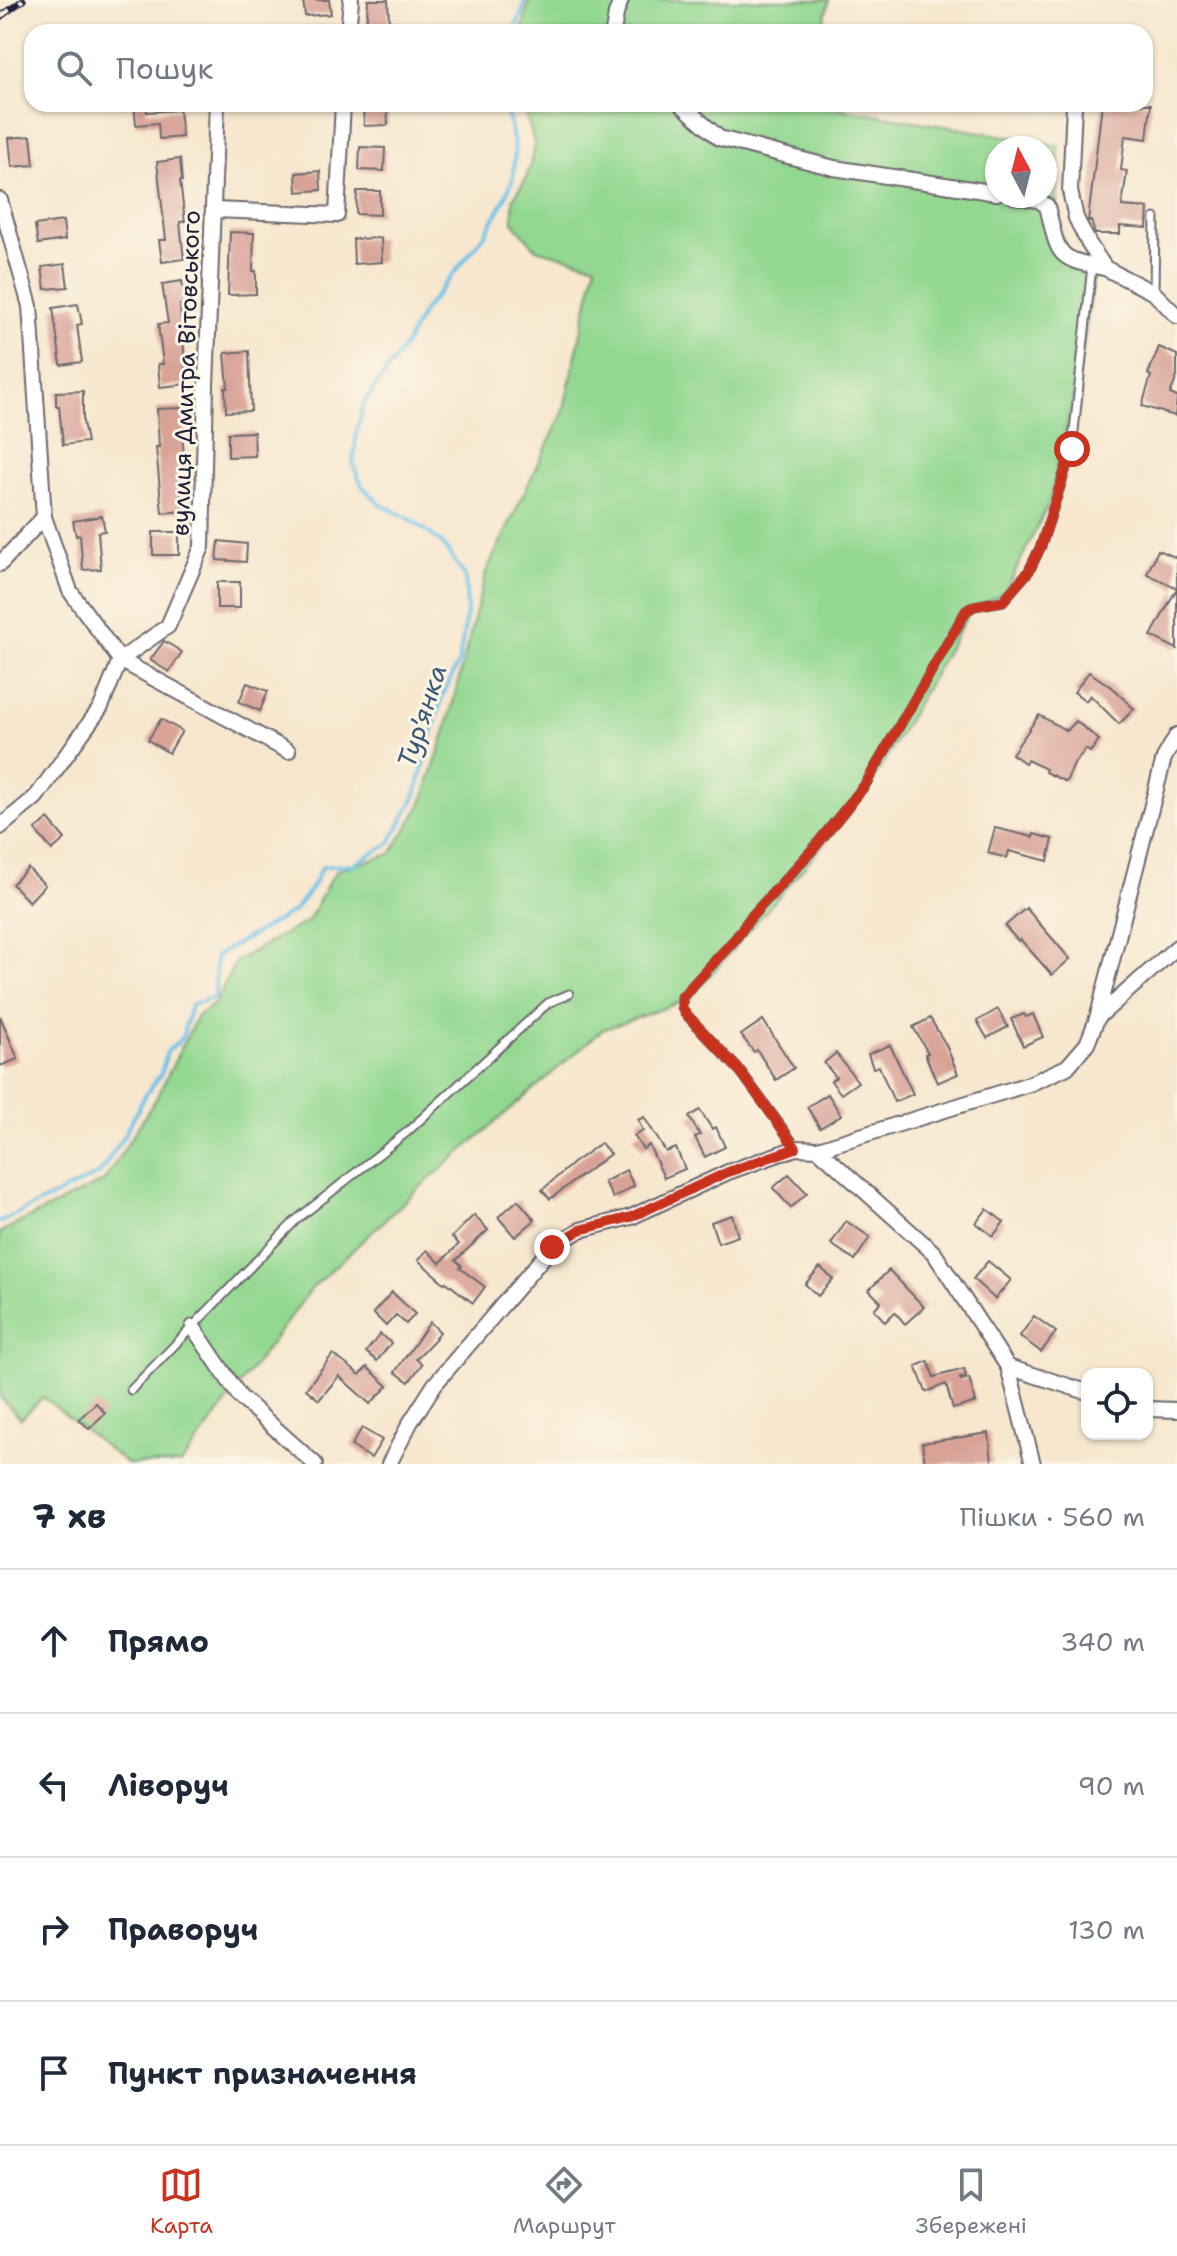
<!DOCTYPE html>
<html lang="uk">
<head>
<meta charset="utf-8">
<style>
  :root { --surface:#fff; --page:#f6f6f7; --text:#1f2937; --muted:#747a83; --line:#e0e1e3; --accent:#c8321e }
  body { margin:0; font-family:"Shantell Sans",sans-serif; background:var(--page); color:var(--text) }
  .controls { position:absolute; right:24px; bottom:24px; display:grid; overflow:hidden; border-radius:16px; box-shadow:0 2px 6px #0004 }
  .controls button { width:72px; height:72px; display:grid; place-items:center; padding:0; border:0; border-bottom:2px solid var(--line); background:var(--surface); color:var(--text); font:40px sans-serif }
  .compass { position:absolute; left:985px; top:136px; width:72px; height:72px; border-radius:50%; background:var(--surface); box-shadow:0 2px 6px #0004; rotate:353deg }
  .stop { position:absolute; width:24px; height:24px; margin:-18px; border:6px solid #c8321e; border-radius:50%; background:#fff }
  .stop.end { background:#c8321e; border-color:#fff; box-shadow:0 2px 8px #0008 }
  .list { margin:0; padding:0; list-style:none }
  h2 { display:flex; justify-content:space-between; align-items:center; height:104px; margin:0; padding:0 32px; font-size:34px }
  h2 small { font-size:26px; font-weight:400; color:var(--muted) }
  .list li { display:grid; grid-template-columns:52px 1fr auto; gap:24px; align-items:center; box-sizing:border-box; height:144px; padding:0 32px; border-top:2px solid var(--line) }
  .list b { display:block; font-size:30px; white-space:nowrap }
  .list em { font-size:26px; font-style:normal; color:var(--muted) }
  .icon { flex:none; width:44px; height:44px; fill:none; stroke:currentColor; stroke-width:2; stroke-linecap:round; stroke-linejoin:round }
  .map { position:relative; flex:none; width:1177px; height:1464px; overflow:hidden }
  .search { position:absolute; background:var(--surface); box-shadow:0 2px 6px #0004; left:24px; right:24px; top:24px; height:88px; display:flex; align-items:center; gap:20px; box-sizing:border-box; padding:0 28px; border-radius:24px; color:var(--muted); font-size:30px }
  .sheet { height:680px; background:var(--surface) }
  nav { display:flex; justify-content:space-around; align-items:center; box-sizing:border-box; height:112px; border-top:2px solid var(--line); background:var(--surface); font-size:22px; color:var(--muted) }
  nav a { display:grid; justify-items:center; gap:4px }
  nav .on { color:var(--accent) }
  .map>svg:first-child { display:block }
  .green { fill:#93d891; stroke:#5a7d66; stroke-width:2; fill-rule:evenodd }
  .lines { fill:none; stroke-linecap:round; stroke-linejoin:round }
  .stream { stroke:#6bc1e8; stroke-width:4 }
  .building { fill:#d8a297 }
  .service-casing { stroke:#6d676e; stroke-width:11 }
  .minor-casing { stroke:#6d676e; stroke-width:18 }
  .service { stroke:#fff; stroke-width:7 }
  .minor { stroke:#fff; stroke-width:14 }
  .rail-casing { stroke:#22223b; stroke-width:7 }
  .rail { stroke:#fcf5e5; stroke-width:4; stroke-dasharray:12; stroke-linecap:butt }
  .route { stroke:#c8321e; stroke-width:10 }
  .labels { text-anchor:middle; stroke-width:6; stroke-linejoin:round; paint-order:stroke }
  .street-label { font-size:24px; fill:#22223b; stroke:#fcf5e5 }
  .water-label { font-size:26px; font-style:italic; fill:#3c5a78; stroke:#fcf5e5 }
</style>
</head>
<body>
<div class="map">
<svg width="1177" height="1464" viewBox="0 0 1177 1464">
  <rect width="100%" height="100%" fill="#fcf5e5"/>
  <filter id="ink" filterUnits="userSpaceOnUse"><feTurbulence type="fractalNoise" baseFrequency=".0125" numOctaves="2"/><feDisplacementMap in="SourceGraphic" scale="16" xChannelSelector="R" yChannelSelector="G"/><feConvolveMatrix kernelMatrix="1 2 1 2 8 2 1 2 1" color-interpolation-filters="sRGB"/></filter>
  <filter id="wash" filterUnits="userSpaceOnUse"><feTurbulence type="fractalNoise" baseFrequency=".006" numOctaves="4" result="noise"/><feDisplacementMap in="SourceGraphic" scale="32" xChannelSelector="R" yChannelSelector="G"/><feGaussianBlur stdDeviation="1.8" result="paint"/><feColorMatrix in="noise" values="0 0 0 0 0 0 0 0 0 0 0 0 0 0 0 0 0 1.4 0 .05"/><feComposite in="paint" operator="in"/></filter>
  <g filter="url(#wash)">
    <rect width="100%" height="100%" fill="#f7e7ce"/>
    <g class="green">
      <polygon points="529,0 829,0 821,32 522,32"/>
      <path d="M523,104H812L1059,145L1056,225L1070,254L1096,263L1080,368L1049,503L1005,592L970,611L873,781L841,824L690,999L602,1030L417,1190L312,1288L181,1464H127L43,1397L21,1419L0,1397V1232L104,1181L157,1097L197,1016L215,1003L236,961L309,920L327,885L337,870L391,854L422,803L446,730L486,572L563,413L596,265L536,249L513,222V199L526,179L535,146ZM997,148H1045V196H997Z"/>
    </g>
    <g class="lines">
      <g class="stream">
        <polyline points="513,32 521,16 525,0"/>
        <polyline points="0,1222 99,1174 122,1139 146,1094 161,1074 167,1052 182,1038 191,1005 215,997 216,956 294,911 312,887 322,867 354,864 389,844 415,797 442,696 459,662 467,611 465,576 441,542 410,519 380,504 362,486 353,464 357,430 364,403 405,345 424,310 484,236 505,199 513,178 515,151 510,123 503,104"/>
      </g>
    </g>
    <g id="blocks">
      <g class="building">
        <polygon points="303,0 329,0 331,14 305,16"/>
        <polygon points="368,0 388,0 389,22 397,22 397,32 366,32"/>
        <polygon points="134,104 146,104 147,112 179,110 182,137 159,139 158,123 136,125"/>
        <polygon points="1102,104 1151,104 1147,139 1125,136 1121,170 1127,171 1122,206 1148,208 1147,228 1120,226 1120,234 1095,234 1091,221 1088,221"/>
        <polygon points="387,105 388,125 364,126 363,106"/>
        <polygon points="31,136 34,165 12,167 9,138"/>
        <polygon points="360,147 385,148 384,171 359,170"/>
        <polygon points="180,159 182,181 180,181 185,221 180,222 184,259 162,262 159,240 166,240 157,162"/>
        <polygon points="320,171 321,190 297,192 296,173"/>
        <polygon points="357,191 380,191 380,215 356,214"/>
        <polygon points="63,221 65,240 38,244 35,225"/>
        <polygon points="230,232 254,233 253,271 256,271 256,294 228,295"/>
        <polygon points="381,238 382,262 354,264 353,239"/>
        <polygon points="65,264 68,287 45,289 42,267"/>
        <polygon points="182,281 186,304 180,305 187,384 160,387 158,364 163,364 158,324 168,323 162,284"/>
        <polygon points="78,304 82,324 77,325 82,362 61,365 53,308"/>
        <polygon points="1159,347 1177,355 1177,377 1170,394 1177,397 1175,416 1142,406 1151,376 1148,374"/>
        <polygon points="249,351 251,411 226,412 225,388 228,388 225,353"/>
        <polygon points="83,391 83,422 87,442 63,445 59,406 56,406 56,392"/>
        <polygon points="185,408 186,432 182,432 185,470 179,471 183,511 162,513 156,447 159,447 157,409"/>
        <polygon points="254,432 255,456 228,457 228,433"/>
        <polygon points="102,516 105,531 98,532 101,569 83,570 80,535 76,536 73,521"/>
        <rect x="153" y="532" width="26" height="23"/>
        <polygon points="219,541 247,544 246,562 217,560"/>
        <polygon points="1158,550 1177,558 1177,588 1147,574"/>
        <rect x="217" y="582" width="23" height="26"/>
        <polygon points="1177,588 1177,649 1151,636"/>
        <polygon points="164,641 182,652 169,672 150,660"/>
        <polygon points="1089,672 1113,688 1134,709 1119,724 1090,695 1086,701 1074,692"/>
        <polygon points="247,683 268,691 260,711 239,702"/>
        <polygon points="1039,715 1067,731 1076,721 1099,740 1090,752 1086,749 1075,762 1066,782 1045,772 1046,769 1027,760 1025,763 1012,754"/>
        <polygon points="161,719 182,731 169,753 148,740"/>
        <polygon points="48,819 65,839 52,850 35,830"/>
        <polygon points="995,828 1033,837 1034,834 1053,839 1048,861 1009,851 1007,858 988,853"/>
        <polygon points="28,868 45,885 29,902 12,884"/>
        <polygon points="1026,908 1070,959 1052,975 1020,939 1018,941 1005,926"/>
        <polygon points="998,1009 1008,1027 987,1038 977,1021"/>
        <polygon points="1024,1014 1026,1017 1033,1014 1043,1037 1023,1046 1011,1019"/>
        <polygon points="0,1016 18,1059 0,1066"/>
        <polygon points="930,1018 946,1045 958,1074 937,1083 925,1054 928,1053 913,1027"/>
        <polygon points="763,1020 794,1068 776,1080 757,1050 754,1052 741,1035"/>
        <polygon points="890,1045 913,1094 894,1102 879,1066 873,1068 868,1054"/>
        <polygon points="836,1053 858,1082 841,1094 831,1081 836,1077 824,1063"/>
        <polygon points="828,1094 841,1115 820,1128 807,1107"/>
        <polygon points="700,1110 712,1129 716,1127 725,1147 705,1157 695,1137 700,1135 689,1117"/>
        <polygon points="644,1117 666,1152 676,1148 685,1169 664,1178 649,1145 643,1149 634,1136 643,1131 638,1120"/>
        <polygon points="601,1143 610,1154 550,1199 542,1190 573,1163"/>
        <polygon points="626,1170 634,1186 613,1198 604,1182"/>
        <polygon points="789,1174 807,1193 791,1208 773,1188"/>
        <polygon points="518,1200 535,1220 515,1237 498,1217"/>
        <polygon points="987,1209 1004,1222 993,1236 976,1223"/>
        <polygon points="474,1215 488,1230 456,1260 462,1266 460,1268 485,1287 473,1303 446,1282 444,1283 418,1260 427,1250 440,1263 459,1244 452,1237"/>
        <polygon points="732,1215 738,1236 718,1243 711,1222"/>
        <polygon points="846,1221 870,1237 855,1260 831,1244"/>
        <polygon points="988,1261 1011,1280 995,1299 973,1279"/>
        <polygon points="820,1267 833,1279 818,1296 805,1284"/>
        <polygon points="889,1270 924,1307 905,1324 895,1312 885,1322 874,1309 881,1302 869,1290"/>
        <polygon points="392,1292 415,1314 406,1324 396,1315 386,1326 373,1313"/>
        <polygon points="1034,1316 1056,1332 1041,1352 1020,1336"/>
        <polygon points="430,1322 440,1332 435,1337 436,1338 416,1359 422,1364 409,1382 395,1372"/>
        <polygon points="380,1334 391,1343 377,1361 366,1352"/>
        <polygon points="333,1354 360,1375 367,1367 388,1386 370,1404 339,1376 319,1400 306,1389"/>
        <polygon points="928,1361 934,1377 964,1369 966,1376 960,1378 961,1380 969,1378 976,1402 953,1409 946,1384 926,1392 916,1366"/>
        <polygon points="96,1403 105,1413 89,1429 79,1419"/>
        <polygon points="362,1428 382,1440 371,1458 351,1446"/>
        <polygon points="989,1433 992,1463 925,1464 922,1443"/>
      </g>
    </g>
  </g>
  <g filter="url(#ink)">
    <use href="#blocks" fill-opacity="0" stroke="#6d676e" stroke-width="2"/>
    <g class="lines">
      <g class="service-casing">
        <g id="service">
          <polyline points="1154,293 1155,218"/>
          <polyline points="796,1147 741,1072 685,1013 682,1008 682,997 736,938 750,918 813,849 865,785 966,611 974,606 1003,601 1029,571 1041,546 1072,449 1092,266"/>
          <polyline points="131,1390 296,1220 407,1132 548,1003 569,994"/>
        </g>
      </g>
      <g class="minor-casing">
        <g id="minor">
          <polyline points="348,32 351,0"/>
          <polyline points="613,32 616,14 621,0"/>
          <polyline points="681,104 719,138 834,168 997,193"/>
          <polyline points="1074,105 1070,191 1076,218 1089,244 1105,268 1154,293 1177,316"/>
          <path d="M1014,196L1038,200L1047,206C1059,253 1053,259 1105,268"/>
          <polyline points="0,200 30,306 44,517 70,591 120,660 288,751"/>
          <polyline points="214,210 337,215 343,104"/>
          <polyline points="0,564 44,517"/>
          <polyline points="120,660 168,626 202,547 206,386 217,104"/>
          <polyline points="0,827 36,797 101,707 120,660"/>
          <polyline points="1097,1018 1177,947"/>
          <polyline points="818,1149 934,1253 1008,1367 1033,1464"/>
          <polyline points="193,1327 240,1397 315,1464"/>
          <polyline points="1008,1367 1087,1392"/>
          <polyline points="1147,1409 1177,1410"/>
          <polyline points="389,1464 410,1423 435,1384 552,1247 580,1230 631,1217 728,1172 796,1148 818,1149 1029,1084 1067,1067 1087,1044 1097,1019 1164,758 1177,735"/>
        </g>
      </g>
      <use href="#service" class="service"/>
      <use href="#minor" class="minor"/>
      <g class="rail-casing">
        <polyline id="rail" points="0,17 23,0"/>
      </g>
      <use href="#rail" class="rail"/>
    </g>
  </g>
  <g class="lines" filter="url(#ink)">
    <polyline class="route" points="552,1247 580,1230 631,1217 728,1172 796,1148 741,1072 685,1013 682,1008 682,997 736,938 750,918 813,849 865,785 966,611 974,606 1003,601 1029,571 1041,546 1072,449"/>
  </g>
  <g class="labels">
    <g class="street-label">
      <text transform="translate(186 373) rotate(-88)" y="8">вулиця Дмитра Вітовського</text>
    </g>
    <g class="water-label">
      <text transform="translate(422 716) rotate(-72)" y="9">Тур'янка</text>
    </g>
  </g>
</svg>
<div class="controls">
<button><svg class="icon" aria-label="locate" viewBox="0 0 24 24"><circle cx="12" cy="12" r="6"/><path d="M12 2v4M12 18v4M2 12h4M18 12h4"/></svg></button>
</div>
<svg class="compass" viewBox="-18 -18 36 36"><path d="M0-13l5 13h-10z" fill="#e53935"/><path d="M0 13l5-13h-10z" fill="#747a83"/></svg>
<div class="stop" style="left:1072px;top:449px"></div>
<div class="stop end" style="left:552px;top:1247px"></div>
<div class="search"><svg class="icon" aria-label="search" viewBox="0 0 24 24"><circle cx="10" cy="10" r="6"/><path d="M15 15l6 6"/></svg>Пошук</div>
</div>
<section class="sheet">
<h2>7 хв<small>Пішки · 560 m</small></h2>
<ul class="list">
<li><svg class="icon" aria-label="ahead" viewBox="0 0 24 24"><path d="M12 20V5M6 11l6-6 6 6"/></svg><div><b>Прямо</b></div><em>340 m</em></li>
<li><svg class="icon" aria-label="left" viewBox="0 0 24 24"><path d="M17 20v-9H6M10 6l-5 5 5 5"/></svg><div><b>Ліворуч</b></div><em>90 m</em></li>
<li><svg class="icon" aria-label="right" viewBox="0 0 24 24"><path d="M7 20v-9h11M14 6l5 5-5 5"/></svg><div><b>Праворуч</b></div><em>130 m</em></li>
<li><svg class="icon" aria-label="arrive" viewBox="0 0 24 24"><path d="M6 21V4h12l-3 4 3 4H6"/></svg><div><b>Пункт призначення</b></div></li>
</ul>
</section>
<nav>
<a class="on"><svg class="icon" aria-label="map" viewBox="0 0 24 24"><path d="M3 6l6-2 6 2 6-2v14l-6 2-6-2-6 2zM9 4v14M15 6v14"/></svg>Карта</a>
<a><svg class="icon" aria-label="directions" viewBox="0 0 24 24"><path d="M12 3l9 9-9 9-9-9zM9 14v-3h6M13 9l2 2-2 2"/></svg>Маршрут</a>
<a><svg class="icon" aria-label="saved" viewBox="0 0 24 24"><path d="M7 4h10v16l-5-4-5 4z"/></svg>Збережені</a>
</nav>
</body>
</html>
